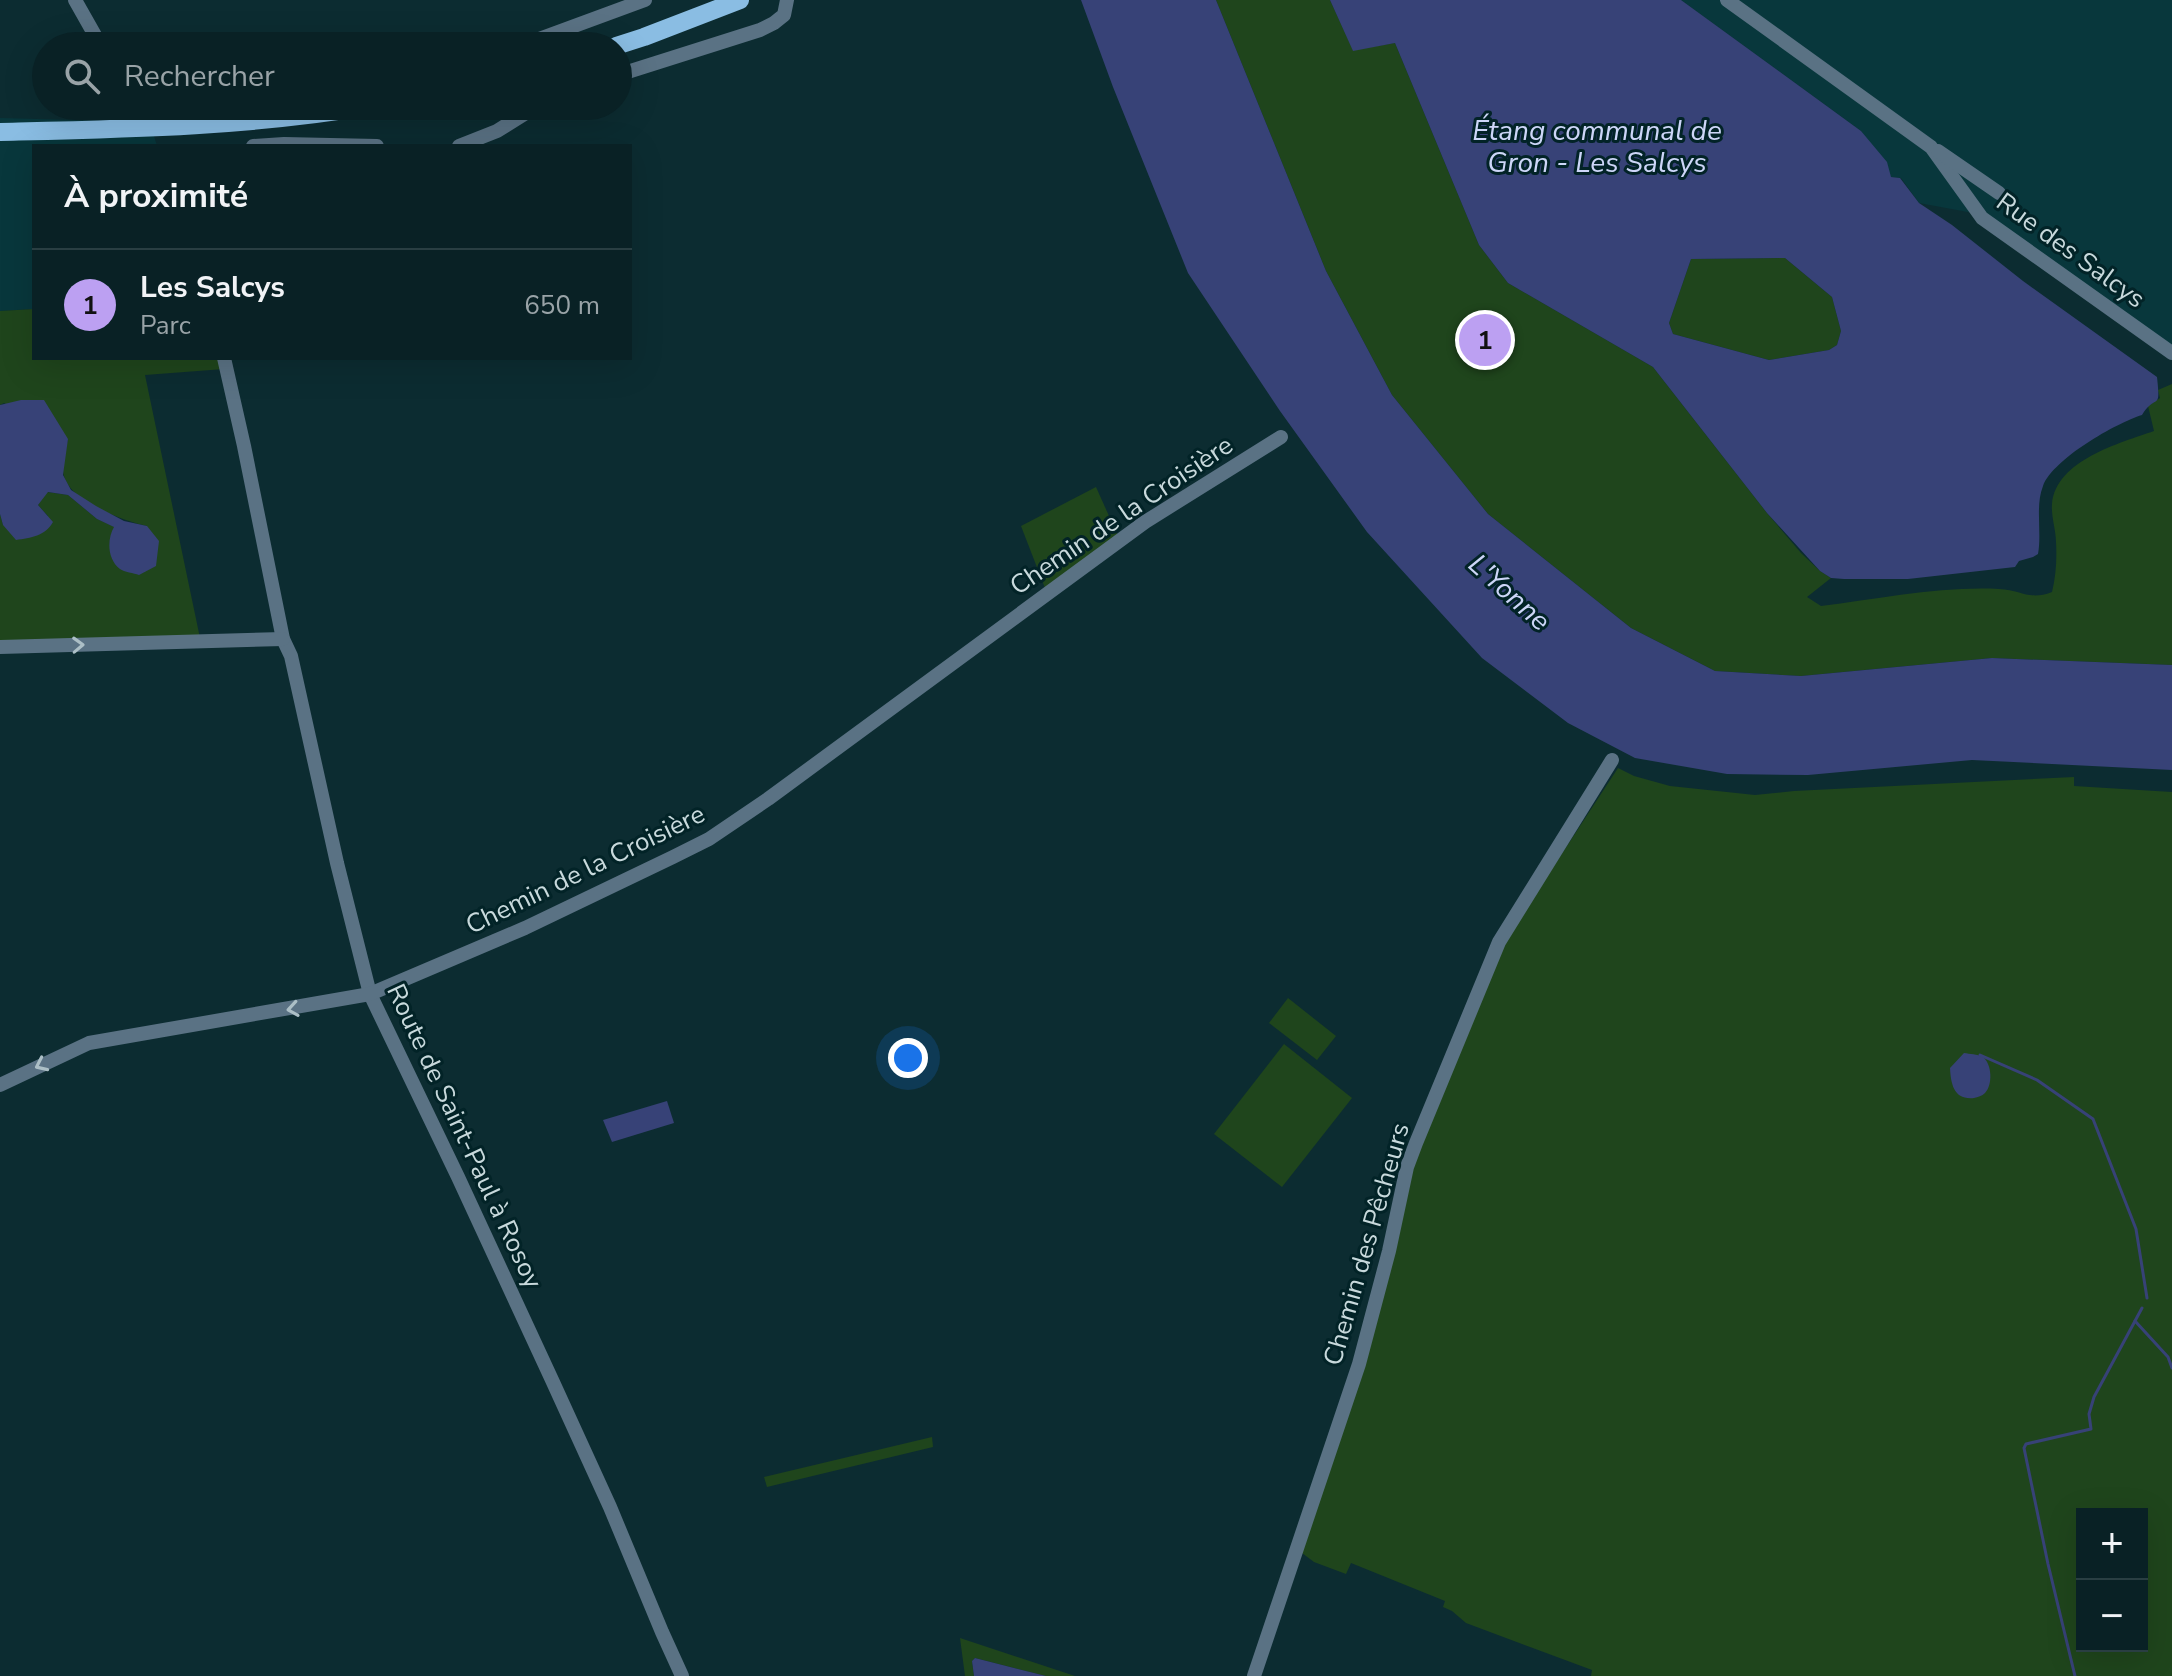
<!DOCTYPE html>
<html lang="fr">
<head>
<meta charset="utf-8">
<style>
  :root { --surface:#092125; --page:#12292d; --text:#f1f3f6; --muted:#99a3a7; --line:#293e42; --accent:#bca0f2 }
  body { margin:0; font-family:"Nunito Sans",sans-serif; background:var(--page); color:var(--text) }
  .controls { position:absolute; right:24px; bottom:24px; display:grid; overflow:hidden; border-radius:0px; box-shadow:0 8px 32px #0002 }
  .controls button { width:72px; height:72px; display:grid; place-items:center; padding:0; border:0; border-bottom:2px solid var(--line); background:var(--surface); color:var(--text); font:40px sans-serif }
  .you { position:absolute; left:908px; top:1058px; width:28px; height:28px; margin:-20px; border:6px solid #fff; border-radius:50%; background:#1a73e8; box-shadow:0 0 0 12px #1a73e833 }
  .badge { display:grid; place-items:center; width:52px; height:52px; border-radius:50%; background:var(--accent); color:#111; font-size:26px; font-weight:700 }
  .pin { position:absolute; translate:-50% -50%; border:4px solid #fff; box-shadow:0 2px 8px #0006 }
  .list { margin:0; padding:0; list-style:none }
  h2 { display:flex; justify-content:space-between; align-items:center; height:104px; margin:0; padding:0 32px; font-size:34px }
  h2 small { font-size:26px; font-weight:400; color:var(--muted) }
  .list li { display:grid; grid-template-columns:52px 1fr auto; gap:24px; align-items:center; box-sizing:border-box; height:112px; padding:0 32px; border-top:2px solid var(--line) }
  .list b { display:block; font-size:30px; white-space:nowrap }
  .list p { margin:0; font-size:26px; white-space:nowrap; color:var(--muted) }
  .list em { font-size:26px; font-style:normal; color:var(--muted) }
  .icon { flex:none; width:44px; height:44px; fill:none; stroke:currentColor; stroke-width:2; stroke-linecap:round; stroke-linejoin:round }
  .map { position:relative; flex:none; width:2172px; height:1676px; overflow:hidden }
  .search { position:absolute; background:var(--surface); box-shadow:0 8px 32px #0002; left:32px; top:32px; width:600px; height:88px; display:flex; align-items:center; gap:20px; box-sizing:border-box; padding:0 28px; border-radius:44px; color:var(--muted); font-size:30px }
  .panel { position:absolute; background:var(--surface); box-shadow:0 8px 32px #0002; left:32px; top:144px; width:600px; height:216px; border-radius:0px }
  .map>svg:first-child { display:block }
  .built { fill:#08373c }
  .green { fill:#1f451c; fill-rule:evenodd }
  .water { fill:#374277; fill-rule:evenodd }
  .lines { fill:none; stroke-linecap:round; stroke-linejoin:round }
  .stream { stroke:#374277; stroke-width:3 }
  .minor { stroke:#5a7284; stroke-width:14 }
  .major { stroke:#8abde3; stroke-width:18 }
  .oneway { stroke:#acbfc6 }
  .labels { text-anchor:middle; stroke-width:6; stroke-linejoin:round; paint-order:stroke }
  .street-label { font-size:26px; fill:#c8d9dc; stroke:#022327 }
  .water-label { font-size:28px; font-style:italic; fill:#cdd6f8; stroke:#022327 }
</style>
</head>
<body>
<div class="map">
<svg width="2172" height="1676" viewBox="0 0 2172 1676">
  <rect width="100%" height="100%" fill="#0c2c31"/>
  <g class="built">
    <polygon points="1681,0 2172,0 2172,349 1984,215 1919,203 1901,178 1891,177 1861,131"/>
    <polygon points="0,118 150,122 157,146 34,146 34,309 0,311"/>
  </g>
  <g class="green">
    <path d="M1216,0H1330L1353,50L1395,43L1479,245L1508,283L1653,367L1767,513L1801,553L1820,571L1831,578L1807,597L1821,606C1878,599 1942,586 1999,589C2022,590 2029,601 2052,592C2056,576 2057,559 2056,542C2056,530 2051,517 2052,504C2056,460 2120,443 2154,431L2148,406L2160,398L2158,390L2172,384V665L1992,658L1801,676L1715,671L1631,628L1488,514L1392,395L1326,271Z"/>
    <polygon points="1785,258 1832,297 1841,331 1837,345 1829,350 1769,360 1673,334 1669,323 1691,259"/>
    <path d="M34,309V358H220L224,369L145,375L200,638L0,647V514L3,525L48,516L38,505L47,492L68,495L97,519L115,527L147,526C124,521 71,502 64,476C61,467 66,450 68,439L4,403L0,405V311Z"/>
    <polygon points="1096,487 1118,536 1045,588 1021,526"/>
    <path d="M1618,768L1634,776L1670,786L1755,795L1794,791L2074,777V786L2172,792V1676H1591L1592,1670L1466,1623L1452,1611L1443,1607L1445,1601L1351,1563L1346,1574L1314,1562L1302,1553L1410,1168L1502,945ZM2082,1514H2142V1646H2082Z"/>
    <polygon points="1288,998 1336,1036 1317,1060 1269,1023"/>
    <polygon points="1284,1044 1352,1098 1282,1187 1214,1134"/>
    <polygon points="932,1437 933,1447 767,1487 764,1477"/>
    <polygon points="960,1638 1075,1676 1046,1676 975,1658 972,1661 974,1676 965,1676"/>
  </g>
  <g class="water">
    <polygon points="1081,0 1216,0 1326,271 1392,395 1488,514 1631,628 1715,671 1801,676 1992,658 2172,665 2172,770 1972,760 1808,775 1727,774 1635,758 1568,723 1482,658 1367,532 1280,411 1188,273 1113,87"/>
    <path d="M1330,0H1681L1861,131L1887,162L1891,177L1900,178L1919,203L1952,225L2023,281L2157,377C2161,413 2156,392 2142,415C2116,423 2053,459 2043,486C2035,506 2042,532 2038,554L2033,557L2019,561L2015,567L1908,579H1844L1831,578L1820,571L1767,513L1653,367L1508,283L1479,245L1395,43L1353,51ZM1785,258L1832,297L1841,331L1837,345L1829,350L1769,360L1673,334L1669,323L1691,259Z"/>
    <path d="M21,400H44L68,439L63,475L71,490L96,506L124,521L147,526L159,541L156,566L139,575C134,573 124,572 120,569C107,559 107,539 114,527L97,519L68,495L48,492L38,505L53,522C45,536 31,538 16,540L3,525L0,514V405Z"/>
    <path d="M1964,1053C1970,1054 1977,1054 1983,1057C1992,1064 1993,1085 1985,1093C1982,1096 1978,1097 1974,1098C1954,1100 1951,1085 1950,1068Z"/>
    <polygon points="667,1101 674,1123 612,1142 603,1120"/>
    <polygon points="975,1658 1046,1676 974,1676 972,1661"/>
  </g>
  <g class="lines">
    <g class="stream">
      <polyline points="1980,1055 2037,1080 2093,1119 2136,1229 2147,1298"/>
      <polyline points="2135,1321 2168,1357 2172,1368"/>
      <polyline points="2075,1676 2048,1564 2024,1448 2026,1444 2091,1429 2089,1414 2094,1397 2142,1308"/>
    </g>
    <g class="minor">
      <polyline points="75,0 101,46"/>
      <polyline points="1727,0 1931,147 1982,218 2172,353"/>
      <polyline points="520,46 645,0"/>
      <polyline points="618,75 760,30 774,23 784,15 787,0"/>
      <polyline points="253,146 284,144 377,146"/>
      <polyline points="459,146 497,131 537,106"/>
      <polyline points="1938,151 1999,193"/>
      <polyline points="224,358 244,446 283,639 291,656 337,863 370,994 458,1177 552,1380 610,1507 662,1632 682,1676"/>
      <polyline points="0,647 283,639"/>
      <polyline points="0,1085 89,1043 370,994 525,928 673,857 709,839 768,799 1145,522 1281,437"/>
      <polyline points="1254,1676 1359,1364 1389,1251 1407,1167 1416,1143 1499,942 1612,760"/>
    </g>
    <g class="major">
      <polyline points="616,46 644,37 740,0"/>
      <path d="M0,132C124,129 248,127 371,106"/>
    </g>
  </g>
  <defs><path id="oneway-chevron" d="M-2-3.5L2.5 0L-2 3.5" fill="none" stroke-width="1.6" stroke-linecap="round" stroke-linejoin="round" transform="scale(2)"/></defs>
  <g class="oneway">
    <use href="#oneway-chevron" transform="translate(78 645) rotate(-2)"/>
    <use href="#oneway-chevron" transform="translate(293 1009) rotate(171)"/>
    <use href="#oneway-chevron" transform="translate(41 1065) rotate(155)"/>
  </g>
  <g class="labels">
    <g class="street-label">
      <text transform="translate(2071 250) rotate(36)" y="9">Rue des Salcys</text>
      <text transform="translate(1121 515) rotate(-34)" y="9">Chemin de la Croisière</text>
      <text transform="translate(585 869) rotate(-26)" y="9">Chemin de la Croisière</text>
      <text transform="translate(465 1136) rotate(65)" y="9">Route de Saint-Paul à Rosoy</text>
      <text transform="translate(1366 1244) rotate(-74)" y="9">Chemin des Pêcheurs</text>
    </g>
    <g class="water-label">
      <text x="1597" y="140">Étang communal de<tspan x="1597" dy="32">Gron - Les Salcys</tspan></text>
      <text transform="translate(1510 592) rotate(42)" y="10">L'Yonne</text>
    </g>
  </g>
</svg>
<div class="controls">
<button>+</button>
<button>−</button>
</div>
<div class="you"></div>
<div class="pin badge" style="left:1485px;top:340px">1</div>
<div class="search"><svg class="icon" aria-label="search" viewBox="0 0 24 24"><circle cx="10" cy="10" r="6"/><path d="M15 15l6 6"/></svg>Rechercher</div>
<section class="panel">
<h2>À proximité<small></small></h2>
<ul class="list">
<li><span class="badge">1</span><div><b>Les Salcys</b><p>Parc</p></div><em>650 m</em></li>
</ul>
</section>
</div>
</body>
</html>
